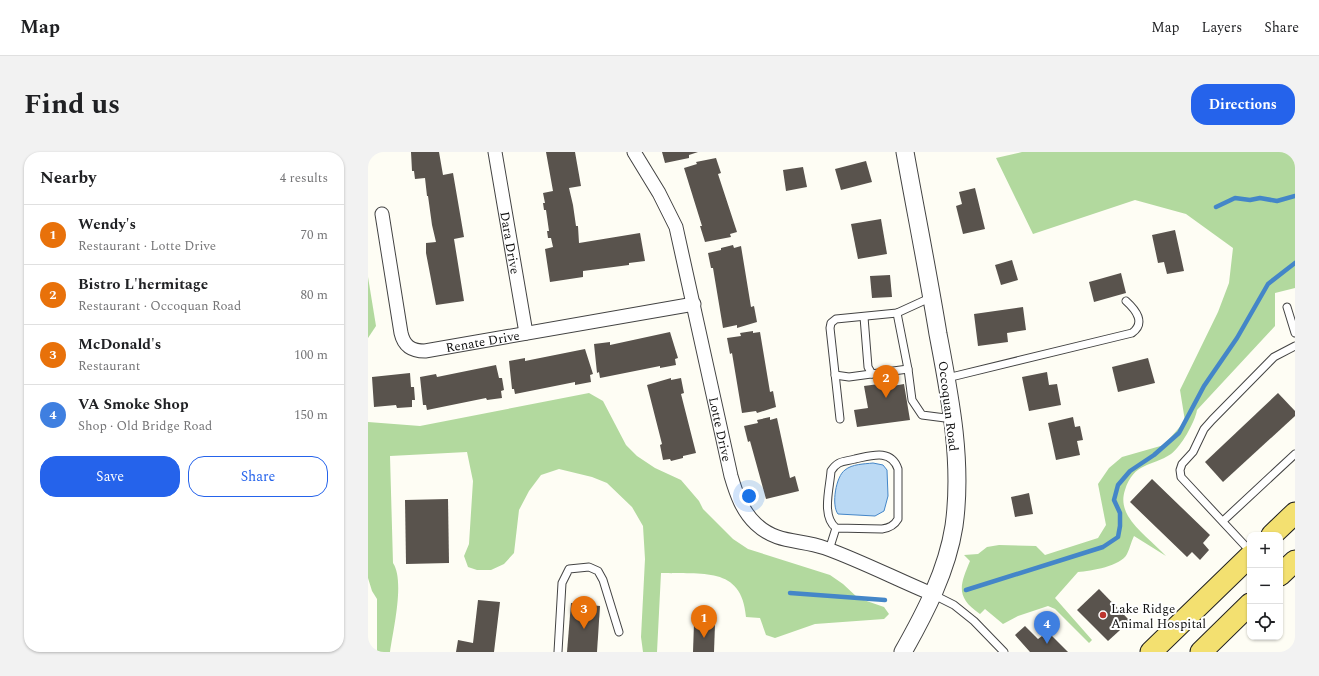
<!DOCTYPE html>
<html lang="en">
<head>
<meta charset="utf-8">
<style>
  :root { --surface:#fff; --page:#f2f2f2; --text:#202124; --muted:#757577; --line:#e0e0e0; --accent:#2563eb }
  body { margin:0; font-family:Spectral,serif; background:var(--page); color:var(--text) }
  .controls { position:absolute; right:12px; bottom:12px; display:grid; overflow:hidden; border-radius:8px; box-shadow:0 1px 3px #0004 }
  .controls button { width:36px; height:36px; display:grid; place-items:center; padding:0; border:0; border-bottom:1px solid var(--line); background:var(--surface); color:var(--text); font:20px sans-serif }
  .you { position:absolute; left:381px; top:344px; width:14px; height:14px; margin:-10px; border:3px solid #fff; border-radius:50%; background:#1a73e8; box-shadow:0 0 0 6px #1a73e833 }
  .badge { display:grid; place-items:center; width:26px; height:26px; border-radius:50%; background:var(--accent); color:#fff; font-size:13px; font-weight:700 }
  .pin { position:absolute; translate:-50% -33px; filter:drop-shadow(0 1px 2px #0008) }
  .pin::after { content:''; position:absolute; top:21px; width:14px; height:12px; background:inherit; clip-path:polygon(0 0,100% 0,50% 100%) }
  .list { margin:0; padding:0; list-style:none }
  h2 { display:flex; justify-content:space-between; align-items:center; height:52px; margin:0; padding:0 16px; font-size:17px }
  h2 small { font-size:13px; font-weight:400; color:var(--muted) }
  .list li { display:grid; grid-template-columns:26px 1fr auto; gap:12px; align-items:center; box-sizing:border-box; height:60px; padding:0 16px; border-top:1px solid var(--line) }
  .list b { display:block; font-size:15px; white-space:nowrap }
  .list p { margin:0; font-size:13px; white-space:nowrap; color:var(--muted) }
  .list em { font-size:13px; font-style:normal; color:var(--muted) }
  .actions { display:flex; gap:8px; padding:12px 16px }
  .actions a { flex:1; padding:9px 0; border:1px solid var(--accent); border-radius:16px; text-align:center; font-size:14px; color:var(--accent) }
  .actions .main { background:var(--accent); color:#fff }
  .icon { flex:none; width:22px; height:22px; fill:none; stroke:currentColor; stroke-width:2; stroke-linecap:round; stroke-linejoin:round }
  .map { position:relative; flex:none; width:927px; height:500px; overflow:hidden; border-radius:16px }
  header { display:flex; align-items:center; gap:24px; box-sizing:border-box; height:56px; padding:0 20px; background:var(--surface); border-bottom:1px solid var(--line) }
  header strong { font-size:19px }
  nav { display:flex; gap:22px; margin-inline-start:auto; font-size:14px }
  .intro { display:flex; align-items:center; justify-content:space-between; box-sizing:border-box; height:96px; padding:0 24px }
  h1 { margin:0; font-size:28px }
  .button { padding:10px 18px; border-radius:16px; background:var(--accent); color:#fff; font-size:14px; font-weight:700 }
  main { display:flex; gap:24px; padding:0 24px }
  aside { flex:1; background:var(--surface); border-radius:16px; box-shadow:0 1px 3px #0004 }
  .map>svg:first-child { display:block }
  .forest { fill:#b2d99e }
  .water { fill:#bad9f4; stroke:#4486c8 }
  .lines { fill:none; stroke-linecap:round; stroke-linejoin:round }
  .stream { stroke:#4486c8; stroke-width:4.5 }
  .building { fill:#59534d }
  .service-casing { stroke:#434343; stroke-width:9 }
  .minor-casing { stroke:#434343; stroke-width:15 }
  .tertiary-casing { stroke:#434343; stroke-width:19 }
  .primary-casing { stroke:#212121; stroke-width:23 }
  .service { stroke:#fff; stroke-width:7 }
  .minor { stroke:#fff; stroke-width:13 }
  .tertiary { stroke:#fff; stroke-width:17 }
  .primary { stroke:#f3e070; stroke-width:21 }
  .poi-dot { fill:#bc342d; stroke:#fff; stroke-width:1.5 }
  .labels { text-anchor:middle; stroke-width:4; stroke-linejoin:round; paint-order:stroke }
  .street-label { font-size:13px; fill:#101010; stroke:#fff }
  .poi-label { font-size:13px; fill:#101010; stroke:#fff; text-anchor:start }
</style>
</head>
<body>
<header>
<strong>Map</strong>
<nav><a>Map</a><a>Layers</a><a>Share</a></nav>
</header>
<div class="intro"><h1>Find us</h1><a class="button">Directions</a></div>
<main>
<aside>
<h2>Nearby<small>4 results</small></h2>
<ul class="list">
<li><span class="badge" style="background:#e8710a">1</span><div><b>Wendy's</b><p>Restaurant · Lotte Drive</p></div><em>70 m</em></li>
<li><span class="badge" style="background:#e8710a">2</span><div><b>Bistro L'hermitage</b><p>Restaurant · Occoquan Road</p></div><em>80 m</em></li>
<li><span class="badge" style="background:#e8710a">3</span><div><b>McDonald's</b><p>Restaurant</p></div><em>100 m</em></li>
<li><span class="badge" style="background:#3f7fe0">4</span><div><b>VA Smoke Shop</b><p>Shop · Old Bridge Road</p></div><em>150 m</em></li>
</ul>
<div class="actions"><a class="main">Save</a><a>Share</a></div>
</aside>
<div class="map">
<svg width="927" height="500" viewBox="0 0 927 500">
  <rect width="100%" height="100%" fill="#fefdf4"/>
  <g class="forest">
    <path d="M654,0H927V136L907,141V174L829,258C827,270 813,295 803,302C783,315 766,310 757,338C754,347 755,355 760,364C769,379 786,391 798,404L766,384C763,390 762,396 759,402C753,414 723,419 710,420L687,446L724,488L721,491L687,457L680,454L650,464L635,472L617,457L612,462C587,445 592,433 602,409L596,403L610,402L619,395L631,393L668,394L677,403L730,386L738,373L730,332L741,316L754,305L796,293L817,269L812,238L850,160L861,131L865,96L818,62L767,48L665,82L628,6Z"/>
    <polygon points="0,125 8,174 0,186"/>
    <path d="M221,241L235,249L258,293L269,304L287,316L313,328L331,349L335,357L365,387L380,397L462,423L475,432L490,446L516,455L521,462L516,467L447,472L407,486L398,483L392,466L378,465C374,413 333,423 293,421L289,500H275L273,485L277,407L275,374L264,355L239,331L224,325L191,317L173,323L161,339L151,358L146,401L136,412L123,418H109L100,415L96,404L101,392L105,329L99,300L22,304L25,411C37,429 25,478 22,500H9V447L4,439L0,426V270L52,274Z"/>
  </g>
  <path class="water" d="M505,311L515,313L519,318L520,344L516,359L507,364L470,362C463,353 468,324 477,318C484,312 496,312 505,311Z"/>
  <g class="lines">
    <g class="stream">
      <polyline points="848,55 867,46 882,48 892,46 909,49 927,44"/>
      <polyline points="598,438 735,395 750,385 752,374 752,361 746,348 750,333 762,319 786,303 811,281 836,234 869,186 900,132 927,111"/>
      <polyline points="422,441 517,448"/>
    </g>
  </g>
  <g class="building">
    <polygon points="43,0 71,0 75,23 85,21 96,85 86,87 96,149 68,153 58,101 58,91 68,90 64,73 60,44 59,44 57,26 47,27 46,19 44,19"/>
    <polygon points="178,0 207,0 213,34 201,36 205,53 208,74 210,74 211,91 272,81 277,109 261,111 261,113 215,119 215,125 182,130 177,97 185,95 183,86 180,86 179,79 181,79 178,58 176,58 175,51 177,51 175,41 185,39"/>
    <polygon points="294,0 330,0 321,3 321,6 297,11"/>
    <polygon points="348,6 353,21 350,22 369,80 362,82 363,85 337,90 332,74 334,74 316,16 329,12 328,10"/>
    <polygon points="498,9 504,30 473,38 467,17"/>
    <polygon points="435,15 439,35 418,39 415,18"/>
    <polygon points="607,36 617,77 595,82 588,54 594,52 591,40"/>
    <polygon points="513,67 519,102 490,107 483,72"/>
    <polygon points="807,78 816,119 799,122 796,110 790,111 784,83"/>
    <polygon points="365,93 366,96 373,94 383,155 386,154 389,170 369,176 369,173 355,176 345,116 343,116 340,101 353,98 353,96"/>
    <polygon points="644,108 650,128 633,133 627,113"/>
    <polygon points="753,121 758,141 726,150 721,130"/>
    <polygon points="522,123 524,145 504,146 502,124"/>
    <polygon points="655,155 658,178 639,181 640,190 610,194 606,162"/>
    <polygon points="385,179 385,181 392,180 402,240 405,239 408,255 389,261 388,259 374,261 364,201 362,202 359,186 373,184 372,181"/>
    <polygon points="302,180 310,206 307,207 308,213 292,216 292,214 232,226 231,220 229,221 226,192 242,190 242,193"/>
    <polygon points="217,197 225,222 222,223 223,230 207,233 207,230 147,242 146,237 144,237 141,209 157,206 157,209"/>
    <polygon points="780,206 787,231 750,240 744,215"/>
    <polygon points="128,213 131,226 134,226 136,238 133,239 134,246 119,248 118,246 59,258 58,253 55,253 52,225 68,222 69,225"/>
    <polygon points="679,220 681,233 689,232 693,253 661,259 654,225"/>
    <polygon points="42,221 43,235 46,235 47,248 44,248 44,255 29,256 28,253 6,255 4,225"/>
    <polygon points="303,226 303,228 313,226 316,241 313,242 328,301 315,304 315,306 303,309 302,307 295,308 292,293 294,292 279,233"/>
    <polygon points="518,231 519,235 536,232 542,268 489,275 486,258 500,256 496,234"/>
    <polygon points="910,241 927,259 927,264 855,330 837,310"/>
    <polygon points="402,265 402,268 409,266 422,326 427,324 431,339 398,347 382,289 380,290 376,274 390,271 389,268"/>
    <polygon points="705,265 707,275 712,274 715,288 709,289 712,303 688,308 680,271"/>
    <polygon points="784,327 842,383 835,391 841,398 832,408 824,400 819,405 762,350"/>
    <polygon points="661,341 665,362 647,365 643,345"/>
    <polygon points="80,347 81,411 38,412 37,348"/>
    <polygon points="731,437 762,469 740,489 709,458"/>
    <polygon points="110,448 132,450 126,500 88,500 90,488 105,491"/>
    <polygon points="203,451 232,454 229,500 199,500"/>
    <polygon points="326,471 347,472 346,500 325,500"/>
    <polygon points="657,474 670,487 674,484 677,487 682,482 700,500 662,500 647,483"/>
  </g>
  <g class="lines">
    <g class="service-casing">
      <g id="service">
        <polyline points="919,155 927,181"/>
        <polyline points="529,161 540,217 544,248 554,263 585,267"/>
        <polyline points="496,165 500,215 504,222"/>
        <polyline points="467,223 481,225 540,217"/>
        <path d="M579,226L764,181C778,171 768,158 758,149"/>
        <polyline points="472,267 462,176 463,171 468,167 529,161 564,145"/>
        <polyline points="855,369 927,302"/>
        <path d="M461,398L468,376L514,377C521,376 526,374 530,367V317C523,296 502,304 487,307C476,310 470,308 463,319C462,336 453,364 468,376"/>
        <polyline points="882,399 813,325 812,318 814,312 825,300 836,277 844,268 906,205 927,194"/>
        <polyline points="564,442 586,453 606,469 636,500"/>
        <polyline points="190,500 194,431 201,417 221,415 230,419 235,428 251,480"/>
      </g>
    </g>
    <g class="minor-casing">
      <g id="minor">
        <path id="s1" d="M127,0L158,181"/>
        <path id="s2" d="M266,0L291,41L308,75L363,324C368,341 374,359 388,372C409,392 432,387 457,396C493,409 528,427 564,442"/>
        <path id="s3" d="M14,62L33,181C36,194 43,199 57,199L326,152"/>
      </g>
    </g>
    <g class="tertiary-casing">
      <path id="tertiary" d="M535,500C557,461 579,419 586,374C595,310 582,245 570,182C560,121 548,61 537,0"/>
    </g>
    <g class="primary-casing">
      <g id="primary">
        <polyline points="904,383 927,361"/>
        <polyline points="912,423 927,409"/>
        <polyline points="783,500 882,404"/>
        <polyline points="833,500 882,452"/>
      </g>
    </g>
    <use href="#service" class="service"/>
    <use href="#minor" class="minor"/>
    <use href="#tertiary" class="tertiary"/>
    <use href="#primary" class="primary"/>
  </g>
  <circle class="poi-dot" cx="735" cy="463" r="4"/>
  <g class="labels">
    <g class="street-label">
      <text dy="5" stroke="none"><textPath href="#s1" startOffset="92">Dara Drive</textPath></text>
      <text dy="5" stroke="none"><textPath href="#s3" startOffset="212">Renate Drive</textPath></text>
      <text transform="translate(581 254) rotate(83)" y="5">Occoquan Road</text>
      <text dy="5" stroke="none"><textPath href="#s2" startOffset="293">Lotte Drive</textPath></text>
    </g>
    <g class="poi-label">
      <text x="743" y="461">Lake Ridge<tspan x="743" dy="15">Animal Hospital</tspan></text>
    </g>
  </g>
</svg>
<div class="controls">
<button>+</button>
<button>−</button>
<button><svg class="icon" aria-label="locate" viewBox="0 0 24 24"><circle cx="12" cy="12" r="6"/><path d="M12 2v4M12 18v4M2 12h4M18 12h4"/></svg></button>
</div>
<div class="you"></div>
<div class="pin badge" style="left:336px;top:486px;background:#e8710a">1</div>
<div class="pin badge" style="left:518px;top:246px;background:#e8710a">2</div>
<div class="pin badge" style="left:216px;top:477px;background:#e8710a">3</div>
<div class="pin badge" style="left:679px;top:492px;background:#3f7fe0">4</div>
</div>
</main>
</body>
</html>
